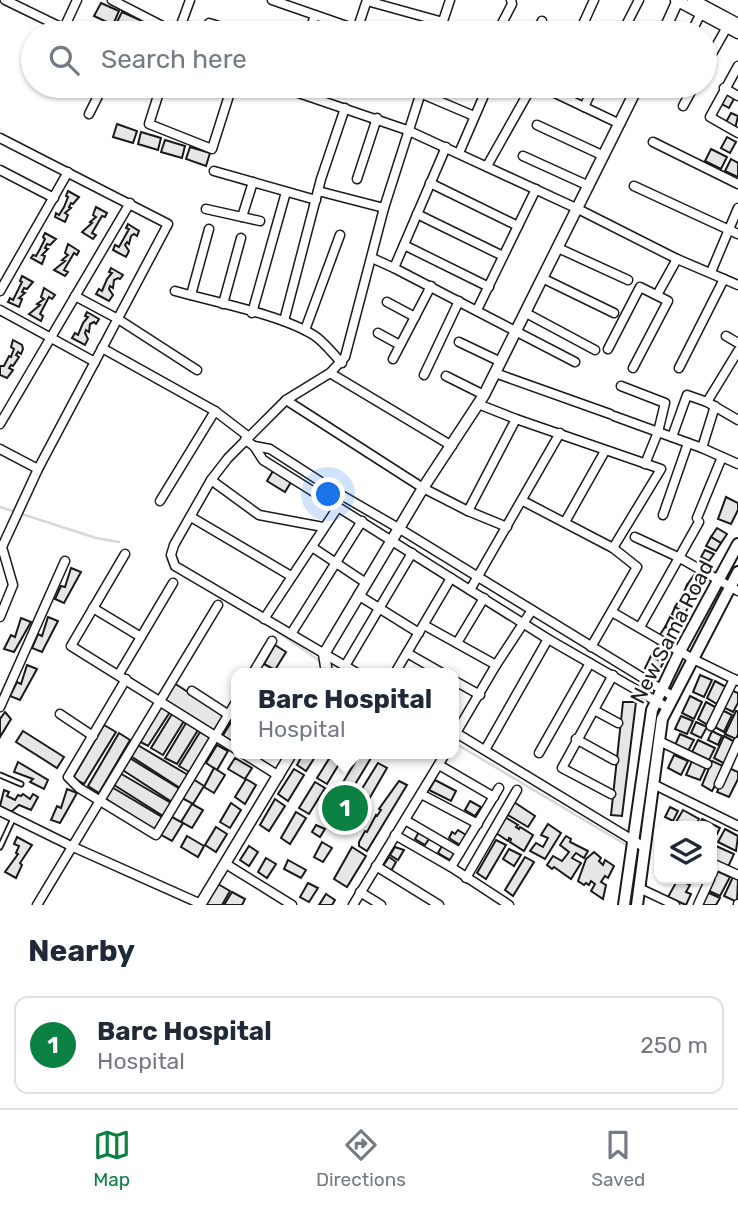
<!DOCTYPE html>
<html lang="en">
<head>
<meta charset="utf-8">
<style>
  :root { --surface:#fff; --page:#f2f2f3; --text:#1f2937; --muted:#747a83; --line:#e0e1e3; --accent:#0b8043 }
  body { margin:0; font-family:Rubik,sans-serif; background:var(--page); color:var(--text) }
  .controls { position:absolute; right:21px; bottom:21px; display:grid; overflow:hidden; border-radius:14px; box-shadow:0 2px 5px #0004 }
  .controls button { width:63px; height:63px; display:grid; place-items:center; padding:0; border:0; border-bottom:2px solid var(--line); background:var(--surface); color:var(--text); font:35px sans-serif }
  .you { position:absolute; left:329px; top:495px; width:24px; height:24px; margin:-18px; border:5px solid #fff; border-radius:50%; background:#1a73e8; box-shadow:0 0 0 10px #1a73e833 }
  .badge { display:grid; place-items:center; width:46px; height:46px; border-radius:50%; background:var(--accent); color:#fff; font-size:23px; font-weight:700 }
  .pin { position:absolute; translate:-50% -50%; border:4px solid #fff; box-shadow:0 2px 7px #0006 }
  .popup { position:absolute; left:231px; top:668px; width:228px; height:91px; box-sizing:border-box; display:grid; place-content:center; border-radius:14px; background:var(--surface); filter:drop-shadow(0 2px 5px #0005); font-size:23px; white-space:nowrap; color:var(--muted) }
  .popup b { font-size:26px; color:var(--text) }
  .popup::after { content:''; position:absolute; left:50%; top:100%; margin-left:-14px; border:14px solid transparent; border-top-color:var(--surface) }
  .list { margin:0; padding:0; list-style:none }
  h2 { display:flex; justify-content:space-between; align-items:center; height:91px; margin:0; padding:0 28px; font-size:30px }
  h2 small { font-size:23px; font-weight:400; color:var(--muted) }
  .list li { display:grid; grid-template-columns:46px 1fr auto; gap:21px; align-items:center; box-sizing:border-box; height:98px; margin:0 14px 14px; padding:0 14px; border:2px solid var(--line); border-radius:14px }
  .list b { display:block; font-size:26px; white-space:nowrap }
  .list p { margin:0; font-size:23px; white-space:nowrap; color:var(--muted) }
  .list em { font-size:23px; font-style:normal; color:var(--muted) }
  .icon { flex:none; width:38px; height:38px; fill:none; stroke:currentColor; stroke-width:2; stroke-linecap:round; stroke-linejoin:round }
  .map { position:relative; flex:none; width:738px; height:905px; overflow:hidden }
  .search { position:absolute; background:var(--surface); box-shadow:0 2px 5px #0004; left:21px; right:21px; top:21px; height:77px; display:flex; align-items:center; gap:18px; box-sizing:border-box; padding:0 24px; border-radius:38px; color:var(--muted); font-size:26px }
  .sheet { height:203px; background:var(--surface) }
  nav { display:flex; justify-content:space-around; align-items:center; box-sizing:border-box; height:98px; border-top:2px solid var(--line); background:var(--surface); font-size:19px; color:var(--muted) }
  nav a { display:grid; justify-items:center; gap:4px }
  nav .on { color:var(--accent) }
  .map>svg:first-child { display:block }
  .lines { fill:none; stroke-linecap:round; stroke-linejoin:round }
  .stream { stroke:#d7d7d7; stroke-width:2.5 }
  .building { fill:#e6e6e6; stroke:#1a1a1a; stroke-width:2 }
  .service-casing { stroke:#1a1a1a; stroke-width:7 }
  .minor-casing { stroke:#1a1a1a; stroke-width:11 }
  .tertiary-casing { stroke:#1a1a1a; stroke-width:13 }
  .secondary-casing { stroke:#1a1a1a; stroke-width:14 }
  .service { stroke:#fff; stroke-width:3.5 }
  .minor { stroke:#fff; stroke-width:8 }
  .tertiary { stroke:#fff; stroke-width:10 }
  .secondary { stroke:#fff; stroke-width:10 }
  .labels { text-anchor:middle; stroke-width:5; stroke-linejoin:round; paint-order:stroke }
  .street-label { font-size:21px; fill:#1a1a1a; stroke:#fff }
</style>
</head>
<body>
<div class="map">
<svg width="738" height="905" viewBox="0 0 738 905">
  <rect width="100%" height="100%" fill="#fff"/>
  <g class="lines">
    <g class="stream">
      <polyline points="0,507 96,538 119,542"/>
      <polyline points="271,627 321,662"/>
      <polyline points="330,667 339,673"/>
      <polyline points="453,742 628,846"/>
    </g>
  </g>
  <g class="building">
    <polygon points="101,3 119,11 113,25 94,16"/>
    <polygon points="122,12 140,20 134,33 115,26"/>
    <polygon points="726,92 735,97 729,108 720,103"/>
    <polygon points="731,113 738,116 735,129 725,124"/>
    <polygon points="117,124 137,131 133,143 113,137"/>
    <polygon points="141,132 161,138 158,150 138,144"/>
    <polygon points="727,137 736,142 730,153 721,148"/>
    <polygon points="165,140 185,146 182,158 161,152"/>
    <polygon points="190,147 210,153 206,166 186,159"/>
    <polygon points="711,149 727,157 721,169 705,161"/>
    <polygon points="731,159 738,163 738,177 725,171"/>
    <polygon points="68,191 79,197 73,204 71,203 69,207 71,208 65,213 68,215 65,222 55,217 56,213 59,215 64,207 68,197 66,196"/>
    <polygon points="96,207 107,213 105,217 102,216 92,233 96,235 93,239 82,232 92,223 90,222 96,217 93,215"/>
    <polygon points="128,224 139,231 137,236 134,234 131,236 129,244 127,242 125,245 129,251 126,257 113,250 115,245 119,247 129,229 126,228"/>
    <polygon points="45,233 56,239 50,245 47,244 45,248 48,249 42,255 45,256 42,264 31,258 33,255 36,256 40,249 45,239 43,237"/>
    <polygon points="68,244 79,251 77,255 74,253 64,270 68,272 65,276 54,270 65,261 62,260 68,255 65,253"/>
    <polygon points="111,268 123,275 120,279 118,278 114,280 113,288 110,286 109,289 113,295 109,301 96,294 99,289 102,291 107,279 112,273 109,272"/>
    <polygon points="22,276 33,282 27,289 24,288 22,292 25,293 19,298 22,299 19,307 8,302 10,298 13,300 22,282 20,281"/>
    <polygon points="44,288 55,295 52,299 49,297 40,314 43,316 41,321 29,314 40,305 37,304 44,299 41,297"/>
    <polygon points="87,312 99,319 96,324 94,322 90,324 89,332 86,330 85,333 88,339 85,345 72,338 75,333 78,335 83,323 88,317 85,316"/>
    <polygon points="13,340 22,345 23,349 21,354 18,352 16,355 19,357 13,366 11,365 9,368 13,370 7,378 0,375 0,366 4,366 9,356 11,357 12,354 14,349 11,347"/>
    <polygon points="273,471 291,482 285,492 267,481"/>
    <polygon points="726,497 738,503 738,510 731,524 718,519"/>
    <polygon points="717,528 727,534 721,543 711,537"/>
    <polygon points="711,537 721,543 716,551 706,546"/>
    <polygon points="705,550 714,554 709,561 701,557"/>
    <polygon points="71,568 81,572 64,603 55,599 61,586 65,587"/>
    <polygon points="694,575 704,580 698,591 687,585"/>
    <polygon points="687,585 698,591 693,600 683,594"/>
    <polygon points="681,597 691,603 685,613 675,607"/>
    <polygon points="675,607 685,613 681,619 672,614"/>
    <polygon points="48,617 58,621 42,652 32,648 38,634 42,636"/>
    <polygon points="670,617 682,624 676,633 665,627"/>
    <polygon points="21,618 31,622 14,652 4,649 11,635 15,637"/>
    <polygon points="665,627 676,633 671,642 659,636"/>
    <polygon points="658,644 670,650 663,663 651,656"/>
    <polygon points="275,645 286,652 275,670 264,664"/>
    <polygon points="651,656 663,663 657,675 645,668"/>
    <polygon points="27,665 37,669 20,700 10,696 17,682 21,684"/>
    <polygon points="700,675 712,680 704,697 693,692"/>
    <polygon points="715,681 726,687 717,704 707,698"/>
    <polygon points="174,683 225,716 215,733 163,699"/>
    <polygon points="731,690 738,693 738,703 733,712 723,707"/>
    <polygon points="690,696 702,702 694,719 682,713"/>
    <polygon points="623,702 636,702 622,816 611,815"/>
    <polygon points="706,702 717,708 708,725 698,719"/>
    <polygon points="158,705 170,712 148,746 137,740"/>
    <polygon points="722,710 732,715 724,732 713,726"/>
    <polygon points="736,711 738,711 738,734 736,739 725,734"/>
    <polygon points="5,712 11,719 0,737 0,719"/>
    <polygon points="172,714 184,721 163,755 151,748"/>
    <polygon points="681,716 693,721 687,734 675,729"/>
    <polygon points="233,719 236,721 236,736 232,743 222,737"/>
    <polygon points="696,722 707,727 701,738 691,733"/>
    <polygon points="186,723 198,730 177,764 165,758"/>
    <polygon points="104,725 116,732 84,784 73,778"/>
    <polygon points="23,731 64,757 57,768 16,742"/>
    <polygon points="712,731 722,736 718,745 708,740"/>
    <polygon points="200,732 212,739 191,773 179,766"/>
    <polygon points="119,733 130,740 99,793 88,786"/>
    <polygon points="680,734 694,740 688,751 675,745"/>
    <polygon points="724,736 735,742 725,764 714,758"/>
    <polygon points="698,740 715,748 709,760 692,752"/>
    <polygon points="136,744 188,775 180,788 129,755"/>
    <polygon points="217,745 228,751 217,770 206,763"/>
    <polygon points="303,754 317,754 306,771 297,765"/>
    <polygon points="332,754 345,754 327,784 317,778"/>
    <polygon points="360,754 371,758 348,796 339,789"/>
    <polygon points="674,755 688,761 681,775 668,768"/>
    <polygon points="128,757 180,789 172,802 121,769"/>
    <polygon points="235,758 252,768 245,779 228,769"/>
    <polygon points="692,761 706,767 700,780 686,775"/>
    <polygon points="712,761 725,767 712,791 702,785"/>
    <polygon points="18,762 48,780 44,789 30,782 33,779 14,772"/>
    <polygon points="378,763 387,768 365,806 355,800"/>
    <polygon points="214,768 225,775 214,793 204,787"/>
    <polygon points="729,768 738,772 738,779 729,797 717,792"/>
    <polygon points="294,769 304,775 288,801 278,794"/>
    <polygon points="118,772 171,803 163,816 111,783"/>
    <polygon points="193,779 204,786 193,804 182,798"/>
    <polygon points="246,779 256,785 245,804 235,797"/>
    <polygon points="435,780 456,791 451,801 429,790"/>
    <polygon points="399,781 407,785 367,851 359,846 359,842 365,831 367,832 376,815 377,816 381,810 379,809"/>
    <polygon points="315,782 325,788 309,814 299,808"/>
    <polygon points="110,786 162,817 154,830 103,797"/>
    <polygon points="67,789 77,793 60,823 51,820 57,806 61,808"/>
    <polygon points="4,790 9,792 7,796 15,800 18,795 21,796 23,794 30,799 33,794 38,797 31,810 19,805 11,812 0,806"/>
    <polygon points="337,792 362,810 354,822 328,805"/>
    <polygon points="275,799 285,806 269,831 260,825"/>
    <polygon points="470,801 481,807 475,816 465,810"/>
    <polygon points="514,802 535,816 528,827 506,814"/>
    <polygon points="231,803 241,810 230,828 220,822"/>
    <polygon points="192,804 203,810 192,828 181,822"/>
    <polygon points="670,807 678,811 673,821 665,817"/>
    <polygon points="683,810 699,819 695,826 683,826 676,822"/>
    <polygon points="296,812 306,818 290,844 281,838"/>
    <polygon points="172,817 183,823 172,841 161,835"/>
    <polygon points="505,817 518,825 516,827 519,829 520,827 533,835 524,851 510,842 511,839 509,838 508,841 496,833"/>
    <polygon points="702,819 720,828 713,842 712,826 699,826"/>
    <polygon points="548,824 561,833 545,859 530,851 536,843 543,847 548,838 541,835"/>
    <polygon points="316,825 325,829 320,837 312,832"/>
    <polygon points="216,827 227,834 216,852 205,845"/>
    <polygon points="725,829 738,836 736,851 718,842"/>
    <polygon points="420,830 431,836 425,845 415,839"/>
    <polygon points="458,830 466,835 460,845 449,838 452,832 455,834"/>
    <polygon points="187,836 204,846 198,857 181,847"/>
    <polygon points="566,836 571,839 570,842 588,851 584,858 576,853 572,858 581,863 571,879 554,867 552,869 547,865 553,856 562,861 569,852 560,845"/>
    <polygon points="17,837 32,845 20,863 22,865 16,878 5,872 18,854 16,853 19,846 14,844"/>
    <polygon points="496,840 506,845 486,879 477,873"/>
    <polygon points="322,842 332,848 323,862 314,857"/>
    <polygon points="443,844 456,851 450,860 438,853"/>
    <polygon points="249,846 258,852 249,866 240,860"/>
    <polygon points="716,846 734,854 728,867 712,860"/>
    <polygon points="352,847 366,856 347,887 334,879"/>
    <polygon points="395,847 404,850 398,860 390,855"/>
    <polygon points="509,849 521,855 514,866 503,859"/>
    <polygon points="594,852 601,858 599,861 603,865 605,860 614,866 608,878 605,876 601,882 606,885 603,899 591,891 595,884 591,881 589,885 586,883 584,885 578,881 586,859"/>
    <polygon points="389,857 396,862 391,871 383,866"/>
    <polygon points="525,857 534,862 513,896 505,890"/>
    <polygon points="266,858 276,864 267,878 258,872"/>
    <polygon points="288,860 306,870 301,878 284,869"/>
    <polygon points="717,871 730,877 720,896 707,890"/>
    <polygon points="733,877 738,879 737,902 724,896"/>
    <polygon points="678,879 690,885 686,892 691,894 686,905 668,897"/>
    <polygon points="308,883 318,888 309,902 300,897"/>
    <polygon points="218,884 230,891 222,905 205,905"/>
    <polygon points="232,892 245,899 242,905 224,905"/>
    <polygon points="707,892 720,898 716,905 700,905"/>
    <polygon points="326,894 335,900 332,905 319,905"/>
  </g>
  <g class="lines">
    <g class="service-casing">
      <g id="service">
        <polyline points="0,775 21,784"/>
        <polyline points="0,847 13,819"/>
      </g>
    </g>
    <g class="minor-casing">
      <g id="minor">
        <polyline points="5,0 73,33"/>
        <polyline points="112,0 176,33"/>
        <polyline points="272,0 367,33"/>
        <polyline points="367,1 443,22"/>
        <polyline points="209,23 241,33"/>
        <polyline points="64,28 77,0"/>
        <polyline points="357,30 367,0"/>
        <polyline points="178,33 190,0"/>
        <polyline points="309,33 315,15"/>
        <polyline points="439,33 450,0"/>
        <polyline points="497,33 512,4 511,0"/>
        <polyline points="536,33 542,21"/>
        <polyline points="579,33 594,0"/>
        <polyline points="622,33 639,0"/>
        <polyline points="691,33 701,13"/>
        <polyline points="705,66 727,27"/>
        <polyline points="738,66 710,117 738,133"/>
        <polyline points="161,86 149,124 212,149 232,86"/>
        <polyline points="278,86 407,130 578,209 677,259 738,285"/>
        <polyline points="540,86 620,124"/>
        <polyline points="724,88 738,96"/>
        <polyline points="420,93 474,116"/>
        <polyline points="683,106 694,86"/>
        <polyline points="584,107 594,86"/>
        <polyline points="89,114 103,86"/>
        <polyline points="537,125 604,156"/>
        <polyline points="0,138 168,224 38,469 2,547 13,585 0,617"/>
        <polyline points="653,142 738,184"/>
        <polyline points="459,153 488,86"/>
        <polyline points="523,156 589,186"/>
        <polyline points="487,166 532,86"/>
        <polyline points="0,170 54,198"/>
        <polyline points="214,171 316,200"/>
        <polyline points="357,179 377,118"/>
        <polyline points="430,183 518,226"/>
        <polyline points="634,186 738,234"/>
        <polyline points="318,191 384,208"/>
        <polyline points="206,209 260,221"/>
        <polyline points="417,214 503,256"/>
        <polyline points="242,217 253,182"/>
        <polyline points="404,245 489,287"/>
        <polyline points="558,248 628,280"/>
        <polyline points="372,258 394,268 575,362"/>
        <polyline points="394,268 446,147"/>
        <polyline points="711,272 738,208"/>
        <polyline points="542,278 614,313"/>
        <polyline points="0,291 68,172"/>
        <path d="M175,291C214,302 283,315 315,336C325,343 333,354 342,363"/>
        <polyline points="191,295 209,229"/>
        <polyline points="657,295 677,259"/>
        <polyline points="75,296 118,319 197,370"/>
        <polyline points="387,302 415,317"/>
        <polyline points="223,304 241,238"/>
        <polyline points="0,310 95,362"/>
        <polyline points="477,310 536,189"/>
        <polyline points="252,313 286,192"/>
        <polyline points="526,313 595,350"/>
        <polyline points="284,321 321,179 345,108"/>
        <polyline points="305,330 340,235"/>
        <polyline points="378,333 400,345"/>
        <polyline points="726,336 738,343"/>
        <polyline points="459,342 501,362"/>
        <polyline points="102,348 215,411 249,437"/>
        <polyline points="608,349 640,287 668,301 633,368"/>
        <polyline points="393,359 431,286"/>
        <polyline points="679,368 724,279"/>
        <polyline points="330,373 452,446"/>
        <polyline points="495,373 610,414"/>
        <polyline points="424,375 459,301"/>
        <polyline points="446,376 484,395"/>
        <polyline points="621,386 665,403 658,432 645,464"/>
        <polyline points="286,400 423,488 468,511 516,419"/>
        <polyline points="707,402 738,351"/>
        <polyline points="478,404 516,419 661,469 613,548"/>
        <polyline points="614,416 702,448 738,464"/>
        <polyline points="0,424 130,203"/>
        <polyline points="672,437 687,395 707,402 738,420"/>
        <polyline points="245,440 254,446 263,460 548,639 668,708"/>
        <polyline points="254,446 270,449 343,496 400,529 674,697"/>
        <polyline points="702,448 715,406"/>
        <polyline points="0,449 38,469"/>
        <polyline points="211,480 259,515 323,527"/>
        <polyline points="160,501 215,411"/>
        <polyline points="523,501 613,548 637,567 591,647"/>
        <polyline points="468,511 507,527"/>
        <polyline points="663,515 688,443"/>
        <polyline points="191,517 291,576"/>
        <polyline points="697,518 722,457"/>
        <polyline points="565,522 605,451"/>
        <polyline points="635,537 680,558 738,591"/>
        <polyline points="312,547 366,583"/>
        <polyline points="125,554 71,646 236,749"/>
        <polyline points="470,590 560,433"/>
        <polyline points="358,595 419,633"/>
        <polyline points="93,608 141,637"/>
        <polyline points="612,612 693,659 738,681"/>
        <polyline points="264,619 338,507"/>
        <polyline points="424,625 496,665"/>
        <polyline points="640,627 699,522"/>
        <polyline points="291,634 362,521"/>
        <polyline points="457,643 484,598"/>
        <polyline points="407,653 442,673"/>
        <polyline points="345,666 412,553"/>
        <polyline points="253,673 272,641"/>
        <polyline points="357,673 175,566 171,555 174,545 211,480 228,458 286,400 330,373 345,357 384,208 423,86"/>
        <polyline points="395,673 451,578"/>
        <polyline points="119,674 173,583"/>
        <polyline points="126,679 68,777 79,788 156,835 236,702"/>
        <polyline points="453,680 480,695"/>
        <polyline points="192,691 229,715"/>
        <polyline points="0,707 65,561"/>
        <polyline points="594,710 618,723"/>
        <polyline points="60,714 93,736"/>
        <polyline points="711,726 734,679"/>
        <polyline points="453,731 644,847"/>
        <polyline points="453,738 496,665 532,610"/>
        <polyline points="576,739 614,760"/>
        <polyline points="659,741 707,764"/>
        <polyline points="485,750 548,639"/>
        <polyline points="539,753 590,663"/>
        <polyline points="244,754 279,776"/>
        <polyline points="439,765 494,797"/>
        <polyline points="653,784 738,826"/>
        <polyline points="719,784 738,742"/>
        <polyline points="421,794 478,824"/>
        <polyline points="611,794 562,768 613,675"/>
        <polyline points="0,811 71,846 201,904"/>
        <polyline points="405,820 460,852"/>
        <polyline points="395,835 451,867 509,905"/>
        <polyline points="226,864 292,905"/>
        <polyline points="376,866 439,905"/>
        <polyline points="451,867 499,788"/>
        <polyline points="712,874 716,865 738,875"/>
        <polyline points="466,878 517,790"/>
        <polyline points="639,888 675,905"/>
        <polyline points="360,892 381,905"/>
        <polyline points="37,905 218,605"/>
        <polyline points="353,905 445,754"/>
        <polyline points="698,905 710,879"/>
        <polyline points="738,905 738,904"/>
      </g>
    </g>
    <g class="tertiary-casing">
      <g id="tertiary">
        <polyline points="676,0 738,33"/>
        <polyline points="693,0 738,24"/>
        <polyline points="663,33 678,0"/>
        <polyline points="327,673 324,654 423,488 484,395 638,86"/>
        <polyline points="200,905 291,754"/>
      </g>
    </g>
    <g class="secondary-casing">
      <g id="secondary">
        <polyline points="624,905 652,710 680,651 738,544"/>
        <polyline points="637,905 662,719 738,572"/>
      </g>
    </g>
    <use href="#service" class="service"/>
    <use href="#minor" class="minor"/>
    <use href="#tertiary" class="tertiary"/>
    <use href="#secondary" class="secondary"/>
  </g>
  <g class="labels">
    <g class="street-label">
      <text transform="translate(672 632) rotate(-63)" y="7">New Sama Road</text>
    </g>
  </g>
</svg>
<div class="controls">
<button><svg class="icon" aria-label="layers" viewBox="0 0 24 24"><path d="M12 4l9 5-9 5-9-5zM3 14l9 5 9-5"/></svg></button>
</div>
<div class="you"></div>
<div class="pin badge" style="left:345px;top:808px">1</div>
<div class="popup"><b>Barc Hospital</b>Hospital</div>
<div class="search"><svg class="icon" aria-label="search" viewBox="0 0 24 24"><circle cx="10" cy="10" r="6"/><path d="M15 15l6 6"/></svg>Search here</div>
</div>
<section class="sheet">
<h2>Nearby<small></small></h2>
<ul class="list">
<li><span class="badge">1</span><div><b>Barc Hospital</b><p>Hospital</p></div><em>250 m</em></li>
</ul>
</section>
<nav>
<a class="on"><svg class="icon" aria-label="map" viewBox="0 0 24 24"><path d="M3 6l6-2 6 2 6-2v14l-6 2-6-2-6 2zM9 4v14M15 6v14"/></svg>Map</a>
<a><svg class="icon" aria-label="directions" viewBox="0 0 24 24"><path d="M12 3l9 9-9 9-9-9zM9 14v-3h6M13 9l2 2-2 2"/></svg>Directions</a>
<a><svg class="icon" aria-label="saved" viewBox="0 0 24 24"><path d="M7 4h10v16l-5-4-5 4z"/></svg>Saved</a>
</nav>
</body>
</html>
